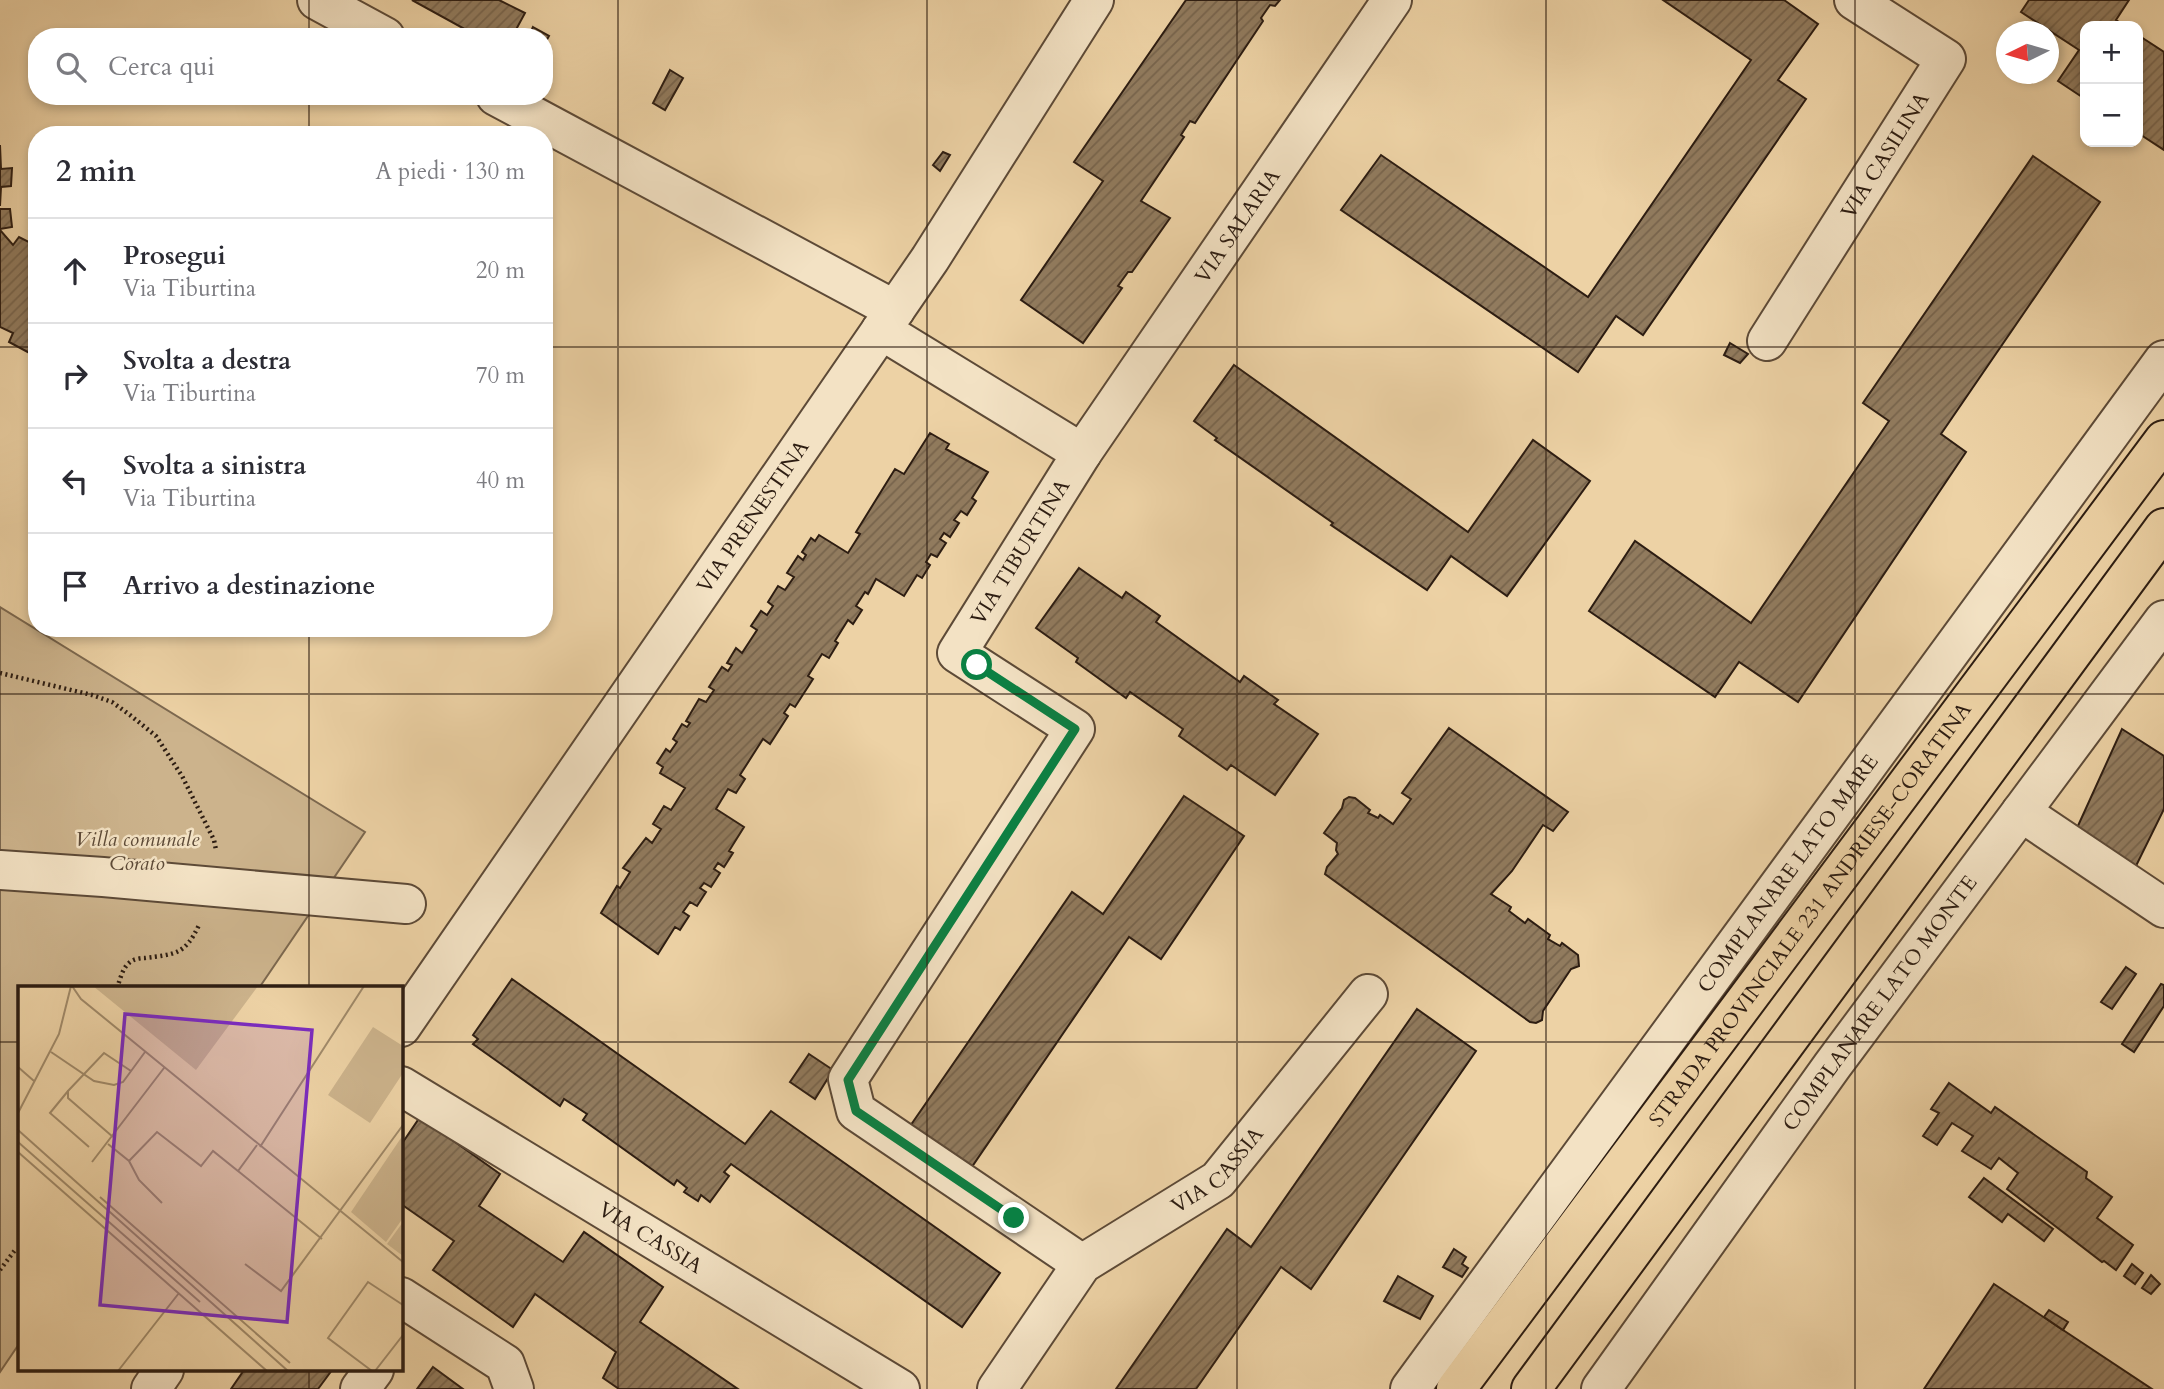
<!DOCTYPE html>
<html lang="it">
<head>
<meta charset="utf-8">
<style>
  :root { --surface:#fff; --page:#f7f7f7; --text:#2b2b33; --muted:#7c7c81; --line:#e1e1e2 }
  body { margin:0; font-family:Cardo,serif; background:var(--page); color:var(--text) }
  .controls { position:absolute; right:21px; top:21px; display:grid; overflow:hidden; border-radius:14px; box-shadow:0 4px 10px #0003 }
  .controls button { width:63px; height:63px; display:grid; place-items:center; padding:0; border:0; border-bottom:2px solid var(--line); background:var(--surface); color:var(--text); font:35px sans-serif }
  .compass { position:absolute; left:1996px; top:21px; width:63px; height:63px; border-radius:50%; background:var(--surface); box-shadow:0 4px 10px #0003; rotate:265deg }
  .stop { position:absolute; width:21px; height:21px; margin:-16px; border:5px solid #0b8043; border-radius:50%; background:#fff }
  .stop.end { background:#0b8043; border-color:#fff; box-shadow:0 2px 7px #0008 }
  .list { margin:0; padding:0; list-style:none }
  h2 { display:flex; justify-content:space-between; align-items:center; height:91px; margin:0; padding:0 28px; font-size:30px }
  h2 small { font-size:23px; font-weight:400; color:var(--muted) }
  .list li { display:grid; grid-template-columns:46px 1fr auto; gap:21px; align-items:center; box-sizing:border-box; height:105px; padding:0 28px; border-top:2px solid var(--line) }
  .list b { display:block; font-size:26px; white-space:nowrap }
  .list p { margin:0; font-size:23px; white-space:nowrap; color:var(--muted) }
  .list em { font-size:23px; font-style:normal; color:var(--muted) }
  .icon { flex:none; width:38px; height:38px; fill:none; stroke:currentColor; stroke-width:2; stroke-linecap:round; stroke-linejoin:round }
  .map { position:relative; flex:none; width:2164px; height:1389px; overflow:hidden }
  .search { position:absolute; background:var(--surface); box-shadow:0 4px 10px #0003; left:28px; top:28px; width:525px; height:77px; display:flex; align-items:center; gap:18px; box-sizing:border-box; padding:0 24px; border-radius:28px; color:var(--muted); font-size:26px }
  .panel { position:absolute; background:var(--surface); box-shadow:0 4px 10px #0003; left:28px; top:126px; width:525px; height:511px; border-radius:28px }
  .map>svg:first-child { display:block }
  .park { fill:#ccb38c; stroke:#7c684f; stroke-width:2 }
  .building { fill:url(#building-hatch); stroke:#2d1d12; stroke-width:2 }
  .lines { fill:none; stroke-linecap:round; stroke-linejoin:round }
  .minor-casing { stroke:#5d4a37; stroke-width:42 }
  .highway-casing { stroke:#2d1d12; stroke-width:42 }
  .path { stroke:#2d1d12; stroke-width:4.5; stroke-dasharray:2 3.5; stroke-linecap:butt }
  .minor { stroke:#f3e2c4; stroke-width:38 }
  .highway { stroke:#edd2a5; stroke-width:38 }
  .route { stroke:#0b8043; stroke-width:9 }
  .grid { fill:none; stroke:#2d1d12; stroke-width:2; stroke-opacity:0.55 }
  .labels { text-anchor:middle; stroke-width:5; stroke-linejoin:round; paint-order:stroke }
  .street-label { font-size:21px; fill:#2d1d12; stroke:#f3e2c4 }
  .park-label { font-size:21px; font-style:italic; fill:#5d4a37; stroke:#f3e2c4 }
  .inset-road { fill:none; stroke:#a08a6a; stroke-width:2 }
  .view { fill:#7b2cbf; fill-opacity:0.15; stroke:#7b2cbf; stroke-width:3.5 }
  .inset-edge { fill:none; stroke:#2d1d12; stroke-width:3.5 }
</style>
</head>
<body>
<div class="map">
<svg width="2164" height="1389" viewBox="0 0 2164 1389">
  <defs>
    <pattern id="building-hatch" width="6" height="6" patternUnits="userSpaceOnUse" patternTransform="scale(1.75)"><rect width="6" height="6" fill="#917b5e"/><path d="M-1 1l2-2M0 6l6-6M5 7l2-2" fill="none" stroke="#77644c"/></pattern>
  </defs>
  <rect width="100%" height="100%" fill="#edd2a5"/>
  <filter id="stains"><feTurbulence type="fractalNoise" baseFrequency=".00286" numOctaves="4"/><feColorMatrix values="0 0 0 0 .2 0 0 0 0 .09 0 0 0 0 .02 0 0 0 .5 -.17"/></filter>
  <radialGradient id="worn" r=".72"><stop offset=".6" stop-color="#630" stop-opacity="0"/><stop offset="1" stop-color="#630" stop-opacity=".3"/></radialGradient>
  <polygon class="park" points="0,607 365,832 259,988 19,988 19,1344 0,1372"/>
  <g class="building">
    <polygon points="412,0 499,0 525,13 512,37 479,37"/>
    <polygon points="1186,0 1280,0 1275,6 1270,5 1261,18 1263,21 1195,123 1190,121 1181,135 1184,137 1141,201 1170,218 1132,272 1128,272 1118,286 1122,288 1083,343 1021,300 1103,181 1074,162"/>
    <polygon points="1663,0 1784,0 1818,24 1778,80 1806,99 1643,335 1616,316 1578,372 1341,210 1381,155 1588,297 1751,60"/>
    <polygon points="2029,0 2129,0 2116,20 2125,26 2085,26 2085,99 2058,81 2079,50 2021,12"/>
    <polygon points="533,27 549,36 544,45 544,37 528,37"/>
    <polygon points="2138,35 2164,52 2164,150 2138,133"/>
    <polygon points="670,70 683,78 665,110 653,103"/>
    <polygon points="0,145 1,169 12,168 11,186 1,187 0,206"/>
    <polygon points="943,152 950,155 940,171 933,165"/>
    <polygon points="2033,156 2100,202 1941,434 1966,452 1798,702 1739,662 1715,697 1589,611 1635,541 1751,623 1889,421 1863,403"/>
    <polygon points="0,209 10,209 12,227 0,229"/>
    <polygon points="0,230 13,245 19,237 37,246 32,253 37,255 37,357 9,342 13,333 0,327"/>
    <polygon points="1730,343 1748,354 1740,363 1724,355"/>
    <polygon points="1234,365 1468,532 1533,440 1590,481 1507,596 1451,556 1427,590 1331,525 1333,523 1215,440 1217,438 1194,421"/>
    <polygon points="930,433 949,444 946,449 988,472 972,498 976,501 967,515 961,511 954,520 959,523 950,537 944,533 940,539 946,543 937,557 931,554 926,562 930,565 922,578 917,575 904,596 876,579 868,594 865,592 856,606 862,610 853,624 848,620 835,641 838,643 829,658 822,654 808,676 813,679 795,707 790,704 784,713 788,716 770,744 763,739 740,775 745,779 736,793 728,789 716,809 744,827 729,851 733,853 724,867 718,863 714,869 720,873 711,887 704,883 700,888 706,892 697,906 690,902 683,912 689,916 680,930 675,927 658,954 601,913 617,886 620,888 630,872 623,868 646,838 652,843 661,829 653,824 664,806 671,810 685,788 660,773 663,767 657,763 666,749 670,752 677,742 673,739 682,724 687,727 690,723 686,721 699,699 706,702 714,690 709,687 722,667 728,671 732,665 727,663 736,648 742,653 757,630 751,626 761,611 767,615 773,606 768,602 778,586 785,590 794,577 787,573 798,556 803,560 806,555 802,552 811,538 815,541 819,535 848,553 860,534 856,532 895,469 904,474"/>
    <polygon points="1079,568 1122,598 1126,592 1160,616 1156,622 1240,682 1244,676 1278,700 1274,704 1318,734 1275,795 1231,765 1227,770 1179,736 1183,729 1130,692 1126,698 1076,662 1078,658 1036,628"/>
    <polygon points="1449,728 1568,812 1553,831 1543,825 1512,871 1491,894 1511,907 1509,911 1525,923 1528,919 1550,935 1548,939 1560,946 1562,943 1578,955 1579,966 1571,969 1543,1011 1542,1020 1536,1023 1530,1022 1325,874 1327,867 1338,854 1336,850 1337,843 1324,833 1342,808 1344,800 1349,797 1355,798 1370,810 1368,813 1378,818 1380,815 1393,824 1411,799 1402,793"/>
    <polygon points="2122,729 2164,756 2164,809 2134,870 2077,828"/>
    <polygon points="1184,796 1244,836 1161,959 1129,937 967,1174 906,1132 1072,892 1103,914"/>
    <polygon points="2126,967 2136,974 2112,1009 2101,1002"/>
    <polygon points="512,979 745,1144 771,1111 1000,1273 962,1327 731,1164 724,1172 729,1176 710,1202 701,1195 698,1201 684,1192 687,1188 677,1180 674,1185 583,1120 587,1114 564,1099 560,1106 473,1044 478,1039 473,1035"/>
    <polygon points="2161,984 2164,985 2164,1006 2134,1052 2122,1044"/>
    <polygon points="1417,1009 1476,1051 1311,1289 1281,1267 1196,1389 1116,1389 1227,1229 1251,1247"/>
    <polygon points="809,1054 833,1070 815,1099 790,1082"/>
    <polygon points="1949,1083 1991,1113 1995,1107 2087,1172 2086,1178 2112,1197 2097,1218 2133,1245 2116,1270 2104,1261 2102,1262 2007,1189 2018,1173 1999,1158 1991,1169 1962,1151 1973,1136 1952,1123 1937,1145 1923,1136 1939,1113 1931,1109"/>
    <polygon points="420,1117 500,1174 479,1206 563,1262 584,1232 663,1287 640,1322 738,1389 619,1389 603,1378 616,1352 535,1294 513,1327 433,1270 454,1241 401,1204 401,1145"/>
    <polygon points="1984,1178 2053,1229 2044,1241 2008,1214 2002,1222 1969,1197"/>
    <polygon points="1454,1249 1466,1257 1462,1264 1468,1268 1462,1277 1443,1267"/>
    <polygon points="2132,1264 2143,1273 2135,1284 2124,1276"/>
    <polygon points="2151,1275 2160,1284 2151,1294 2142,1288"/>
    <polygon points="1398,1276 1433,1296 1420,1319 1384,1301"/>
    <polygon points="1994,1284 2063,1330 2152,1389 1924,1389"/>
    <polygon points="2049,1310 2068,1322 2063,1330 2044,1317"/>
    <polygon points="433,1367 463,1389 417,1389"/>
    <polygon points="244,1370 332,1370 318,1389 231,1389"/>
  </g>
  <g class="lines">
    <g class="minor-casing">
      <g id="minor">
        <polyline points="317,0 385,37"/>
        <polyline points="496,96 895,310"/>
        <polyline points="881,330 1082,453 957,653 1075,729 848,1079 856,1111 1082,1264"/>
        <path id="s1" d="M1767,341L1946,59L1854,0"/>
        <path id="s2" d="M1082,453L1392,0"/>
        <polyline points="2021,812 2164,908"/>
        <polyline points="0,870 103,877 406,904"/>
        <path id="s3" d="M401,1027L930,259L1094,0"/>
        <path id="s4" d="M401,1086L900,1389"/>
        <polyline points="401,1297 505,1364 514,1389"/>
        <polyline points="151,1389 164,1370"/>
        <polyline points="360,1389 374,1370"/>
        <path id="s5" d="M997,1389L1082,1264L1218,1180L1368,994"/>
        <path id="s6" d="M1410,1389L2164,360"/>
        <path id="s7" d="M1601,1389L1832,1066L2164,620"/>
      </g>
    </g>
    <g class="highway-casing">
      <g id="highway">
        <path id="s8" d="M1456,1389L2164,440"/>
        <polyline points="1531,1389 2164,528"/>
      </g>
    </g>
    <g class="path">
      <polyline points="0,673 92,695 112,702 130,715 156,736 182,776 214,840 216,850"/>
      <path d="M117,988C120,980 122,969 129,963C133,959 140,958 145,958C175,954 185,955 199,925"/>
      <polyline points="0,1270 15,1250 19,1249"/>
    </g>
    <use href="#minor" class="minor"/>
    <use href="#highway" class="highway"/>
  </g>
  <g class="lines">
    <polyline class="route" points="977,665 1075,729 848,1080 856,1111 1014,1218"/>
  </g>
  <path class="grid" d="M309,0V37M618,0V1389M927,0V1389M1237,0V1389M1546,0V1389M1855,0V1389M309,96V135M0,347H37M544,347H2164M309,628V988M0,694H2164M0,1042H19M401,1042H2164M309,1370V1389"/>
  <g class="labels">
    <g class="street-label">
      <text dy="7" stroke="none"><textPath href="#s1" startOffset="220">VIA CASILINA</textPath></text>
      <text dy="7" stroke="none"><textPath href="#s2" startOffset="275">VIA SALARIA</textPath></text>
      <text dy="7" stroke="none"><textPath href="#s3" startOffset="620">VIA PRENESTINA</textPath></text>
      <text transform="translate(1020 552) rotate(-58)" y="7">VIA TIBURTINA</text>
      <text dy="7" stroke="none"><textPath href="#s6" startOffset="639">COMPLANARE LATO MARE</textPath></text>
      <text dy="7" stroke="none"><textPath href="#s8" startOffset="592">STRADA PROVINCIALE 231 ANDRIESE-CORATINA</textPath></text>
      <text dy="7" stroke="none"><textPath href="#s7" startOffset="476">COMPLANARE LATO MONTE</textPath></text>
      <text dy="7" stroke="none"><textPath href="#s5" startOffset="317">VIA CASSIA</textPath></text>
      <text dy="7" stroke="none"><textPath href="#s4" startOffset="292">VIA CASSIA</textPath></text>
    </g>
    <g class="park-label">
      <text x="137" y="846">Villa comunale<tspan x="137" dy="24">Corato</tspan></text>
    </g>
  </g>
  <g transform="translate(18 986)">
    <rect width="385" height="385" fill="#edd2a5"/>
    <path d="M75,0H240L178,84ZM355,41L385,60V87L352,137L310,109ZM385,149V232L368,256L333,226ZM385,236V270L369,258Z" fill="#ccb38c"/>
    <path class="inset-road" d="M54,0L63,13L385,276M33,66L76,95L96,99L105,96L127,66M0,81L16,95M50,105L32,127L71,161M0,127L41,48L53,0M0,144L270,385M95,151L50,112V105L86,67L113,85M0,156L182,316M90,158L111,175L121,194L144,217M242,161L346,0M0,166L249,385M111,175L139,146L183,180L195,165L220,185L239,159M74,176L146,82M220,185L304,253M82,211L272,377M227,278L263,305L385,139M100,385L161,307M354,385L310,352L350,296L385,319M357,385L385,349"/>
    <path class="view" d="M107,28L294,44L269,336L82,319Z"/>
    <rect width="385" height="385" class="inset-edge"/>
  </g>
  <rect width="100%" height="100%" filter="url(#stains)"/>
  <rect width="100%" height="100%" fill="url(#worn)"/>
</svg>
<div class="controls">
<button>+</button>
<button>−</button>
</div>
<svg class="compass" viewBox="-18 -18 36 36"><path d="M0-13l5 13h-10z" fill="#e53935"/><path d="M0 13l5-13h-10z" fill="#7c7c81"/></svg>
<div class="stop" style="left:977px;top:665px"></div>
<div class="stop end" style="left:1014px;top:1218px"></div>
<div class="search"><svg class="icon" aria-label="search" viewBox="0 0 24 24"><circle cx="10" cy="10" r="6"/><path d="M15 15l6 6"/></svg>Cerca qui</div>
<section class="panel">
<h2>2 min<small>A piedi · 130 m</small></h2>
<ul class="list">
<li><svg class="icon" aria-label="ahead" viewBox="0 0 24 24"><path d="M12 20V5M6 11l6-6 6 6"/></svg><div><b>Prosegui</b><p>Via Tiburtina</p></div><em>20 m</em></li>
<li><svg class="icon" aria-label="right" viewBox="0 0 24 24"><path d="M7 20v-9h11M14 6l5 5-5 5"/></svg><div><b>Svolta a destra</b><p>Via Tiburtina</p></div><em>70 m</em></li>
<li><svg class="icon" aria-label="left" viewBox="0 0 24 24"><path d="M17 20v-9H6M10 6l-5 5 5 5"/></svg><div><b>Svolta a sinistra</b><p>Via Tiburtina</p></div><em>40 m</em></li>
<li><svg class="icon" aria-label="arrive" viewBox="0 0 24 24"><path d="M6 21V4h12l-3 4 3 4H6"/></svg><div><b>Arrivo a destinazione</b></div></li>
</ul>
</section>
</div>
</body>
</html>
